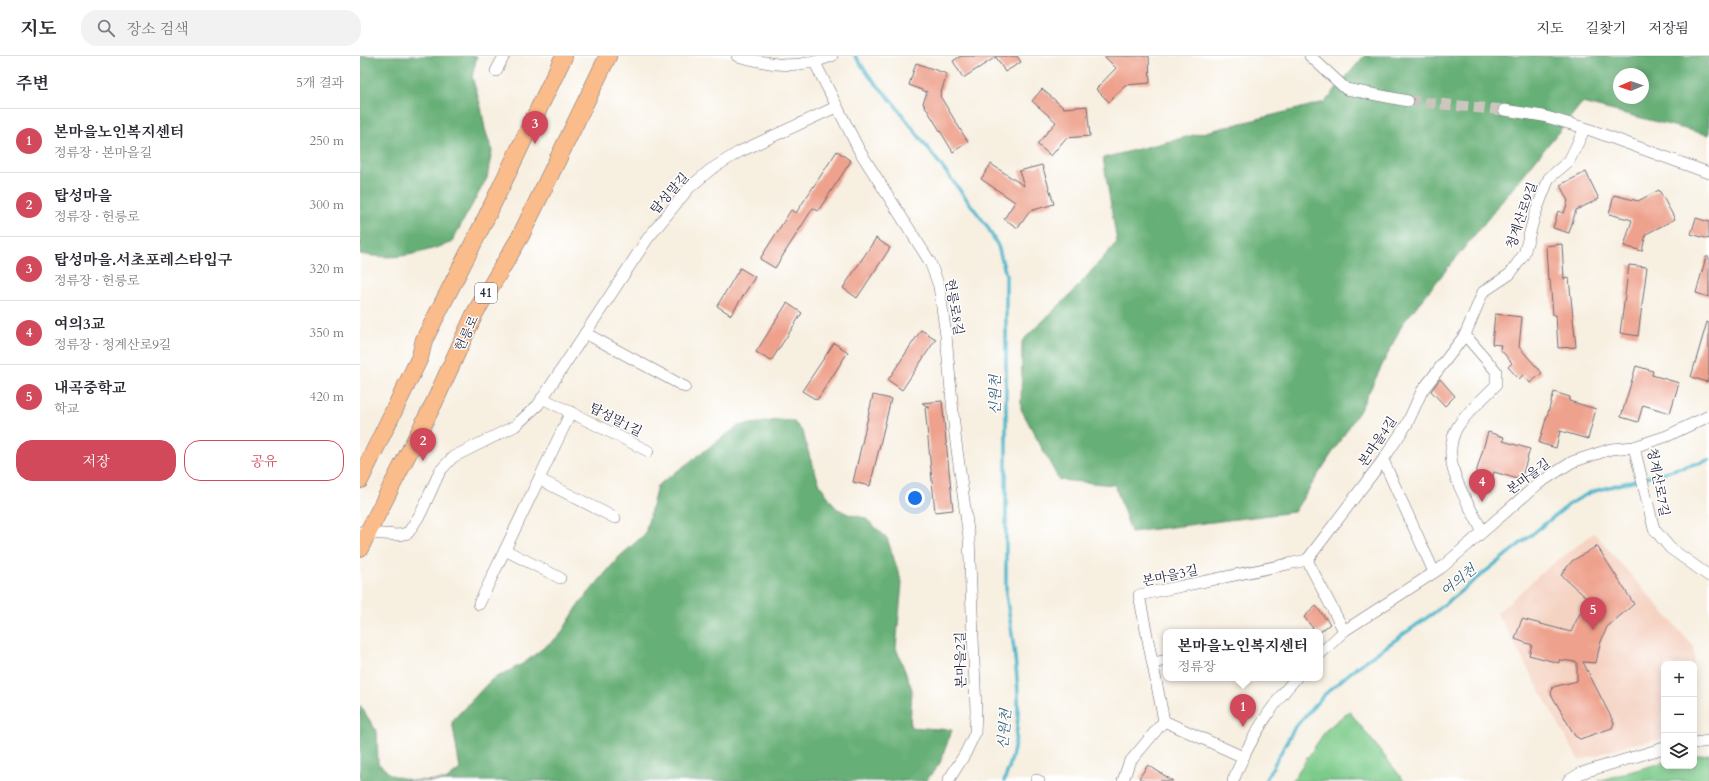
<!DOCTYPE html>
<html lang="ko">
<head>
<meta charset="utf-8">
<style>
  :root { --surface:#fff; --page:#f2f2f3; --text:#2b2b33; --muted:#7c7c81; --line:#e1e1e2; --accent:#d1495b }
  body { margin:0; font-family:Cardo,"Noto Serif KR",serif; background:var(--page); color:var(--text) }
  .controls { position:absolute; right:12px; bottom:12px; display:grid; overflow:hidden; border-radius:8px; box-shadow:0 2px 10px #0003 }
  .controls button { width:36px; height:36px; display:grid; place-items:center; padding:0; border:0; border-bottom:1px solid var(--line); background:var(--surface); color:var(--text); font:20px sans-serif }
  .compass { position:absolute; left:1253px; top:12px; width:36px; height:36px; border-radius:50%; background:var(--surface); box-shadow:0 2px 10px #0003; rotate:268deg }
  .you { position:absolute; left:555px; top:442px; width:14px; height:14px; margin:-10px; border:3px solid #fff; border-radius:50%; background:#1a73e8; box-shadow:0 0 0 6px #1a73e833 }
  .badge { display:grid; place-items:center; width:26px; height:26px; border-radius:50%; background:var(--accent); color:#fff; font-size:13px; font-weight:700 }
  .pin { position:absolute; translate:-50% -33px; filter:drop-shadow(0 1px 2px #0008) }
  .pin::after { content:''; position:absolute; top:21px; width:14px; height:12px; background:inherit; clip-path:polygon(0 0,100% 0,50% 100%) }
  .popup { position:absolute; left:803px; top:573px; width:160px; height:52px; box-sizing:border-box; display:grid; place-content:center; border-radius:8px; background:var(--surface); filter:drop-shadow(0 1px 3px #0005); font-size:13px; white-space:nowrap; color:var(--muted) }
  .popup b { font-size:15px; color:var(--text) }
  .popup::after { content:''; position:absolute; left:50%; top:100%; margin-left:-8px; border:8px solid transparent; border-top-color:var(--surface) }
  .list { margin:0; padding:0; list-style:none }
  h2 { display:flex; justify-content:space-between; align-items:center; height:52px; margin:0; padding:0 16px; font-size:17px }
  h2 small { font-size:13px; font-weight:400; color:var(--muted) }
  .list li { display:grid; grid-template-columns:26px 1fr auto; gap:12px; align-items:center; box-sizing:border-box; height:64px; padding:0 16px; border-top:1px solid var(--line) }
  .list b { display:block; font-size:15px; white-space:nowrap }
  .list p { margin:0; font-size:13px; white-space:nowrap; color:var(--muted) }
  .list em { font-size:13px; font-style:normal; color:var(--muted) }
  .actions { display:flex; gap:8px; padding:12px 16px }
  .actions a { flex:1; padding:9px 0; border:1px solid var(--accent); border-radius:16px; text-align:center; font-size:14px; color:var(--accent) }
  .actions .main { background:var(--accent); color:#fff }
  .icon { flex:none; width:22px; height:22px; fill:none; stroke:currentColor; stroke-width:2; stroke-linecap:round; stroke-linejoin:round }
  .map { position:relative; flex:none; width:1349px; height:725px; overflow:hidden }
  header { display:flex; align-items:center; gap:24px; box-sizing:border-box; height:56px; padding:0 20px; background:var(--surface); border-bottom:1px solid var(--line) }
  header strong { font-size:19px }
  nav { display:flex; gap:22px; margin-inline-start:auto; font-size:14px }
  .search { width:280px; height:36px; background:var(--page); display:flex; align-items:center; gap:10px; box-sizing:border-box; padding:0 14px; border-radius:16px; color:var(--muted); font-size:15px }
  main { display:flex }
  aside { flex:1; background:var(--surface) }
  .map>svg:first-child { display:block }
  .built { fill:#f5d3c2 }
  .green { fill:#7dcb8a; stroke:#507662 }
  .forest { fill:#66af76; stroke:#446858; fill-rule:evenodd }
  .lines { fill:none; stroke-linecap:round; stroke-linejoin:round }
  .stream { stroke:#4db6cb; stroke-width:3.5 }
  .building { fill:#eea18c }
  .street-tunnel { stroke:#ccc6bf; stroke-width:11; stroke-dasharray:11 5.5; stroke-linecap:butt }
  .street-casing { stroke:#6d6a75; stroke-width:12 }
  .primary-casing { stroke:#6d6a75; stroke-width:18 }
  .street { stroke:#fff; stroke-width:11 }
  .primary { stroke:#fabc8b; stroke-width:17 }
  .labels { text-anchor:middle; stroke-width:3; stroke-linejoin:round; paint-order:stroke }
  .shield { fill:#fff; stroke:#646476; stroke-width:1 }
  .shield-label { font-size:12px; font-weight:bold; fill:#22223b }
  .street-label { font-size:13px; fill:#22223b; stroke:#fff }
  .water-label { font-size:14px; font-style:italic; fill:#335d75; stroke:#fff }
</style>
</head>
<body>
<header>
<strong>지도</strong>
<div class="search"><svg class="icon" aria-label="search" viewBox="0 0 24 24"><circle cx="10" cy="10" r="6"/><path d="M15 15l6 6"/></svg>장소 검색</div>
<nav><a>지도</a><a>길찾기</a><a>저장됨</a></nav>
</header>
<main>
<aside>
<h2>주변<small>5개 결과</small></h2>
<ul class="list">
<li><span class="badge">1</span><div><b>본마을노인복지센터</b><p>정류장 · 본마을길</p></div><em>250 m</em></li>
<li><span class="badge">2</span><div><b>탑성마을</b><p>정류장 · 헌릉로</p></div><em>300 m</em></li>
<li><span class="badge">3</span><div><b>탑성마을.서초포레스타입구</b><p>정류장 · 헌릉로</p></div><em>320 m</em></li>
<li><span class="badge">4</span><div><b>여의3교</b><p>정류장 · 청계산로9길</p></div><em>350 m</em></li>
<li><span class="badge">5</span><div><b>내곡중학교</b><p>학교</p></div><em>420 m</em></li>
</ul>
<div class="actions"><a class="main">저장</a><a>공유</a></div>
</aside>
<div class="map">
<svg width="1349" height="725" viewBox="0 0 1349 725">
  <rect width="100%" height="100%" fill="#fff"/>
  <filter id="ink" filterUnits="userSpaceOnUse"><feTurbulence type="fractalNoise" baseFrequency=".025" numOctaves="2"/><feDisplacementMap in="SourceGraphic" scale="8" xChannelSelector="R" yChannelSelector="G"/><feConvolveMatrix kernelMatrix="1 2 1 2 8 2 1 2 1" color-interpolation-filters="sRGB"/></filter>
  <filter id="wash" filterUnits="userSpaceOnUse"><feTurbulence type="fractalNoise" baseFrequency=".012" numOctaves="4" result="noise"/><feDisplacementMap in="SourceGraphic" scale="16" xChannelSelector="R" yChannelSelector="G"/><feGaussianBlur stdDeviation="0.9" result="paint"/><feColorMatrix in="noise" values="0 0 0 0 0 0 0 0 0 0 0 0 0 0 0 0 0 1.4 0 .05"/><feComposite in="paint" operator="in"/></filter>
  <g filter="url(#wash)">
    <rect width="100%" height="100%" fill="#f7efe0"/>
    <polygon class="built" points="1234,477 1334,591 1334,608 1304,608 1304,682 1267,689 1219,705 1137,557 1186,513"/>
    <g class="green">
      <polygon points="989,655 1044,725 932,725 966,674"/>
      <polygon points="1349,698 1349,725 1238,725 1304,706 1304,710 1334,710 1334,700"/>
    </g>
    <g class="forest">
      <path d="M0,0H117L112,21L121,51L125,73L132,95L127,122L91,187C57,198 37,205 0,198Z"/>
      <path d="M1004,0H1349V79L1222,47L1043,267L1000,354L934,456L771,476L755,429L699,424L661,353L662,285L711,238L757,186L743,102L965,46ZM1259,18H1283V42H1259Z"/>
      <polygon points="418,364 433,365 443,376 450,402 460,429 476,452 488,458 505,462 527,482 542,527 536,592 552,633 550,671 592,674 580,707 566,725 0,725 0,649 17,676 18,707 31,719 53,725 86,724 100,713 92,665 131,624 164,607 200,579 220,547 259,501 285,478 297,430 378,370"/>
    </g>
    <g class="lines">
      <g class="stream">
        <path d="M495,0L510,21L532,45L627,170L638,190L646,219V538C655,599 669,667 644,725"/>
        <polyline points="905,725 935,671 964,639 997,611 1075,556 1211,447 1231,436 1349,404"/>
      </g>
    </g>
    <g id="blocks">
      <g class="building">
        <polygon points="601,0 657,0 661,6 645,16 636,1 603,22 593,5"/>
        <polygon points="744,0 789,0 790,27 765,29 749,46 736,33 756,12"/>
        <polygon points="556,7 587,18 580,40 608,86 593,96 563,47 567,36 549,29"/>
        <polygon points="682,33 704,52 727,50 730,80 706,82 691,100 677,88 696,66 672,45"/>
        <polygon points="477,95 491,105 458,155 453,152 415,212 400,203 431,154 436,157"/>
        <polygon points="631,108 664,130 659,115 682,109 694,148 670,155 658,172 644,163 655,146 621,123"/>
        <polygon points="1226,116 1239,143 1216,154 1209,177 1193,172 1198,155 1204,157 1208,145 1200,129"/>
        <polygon points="1299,134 1315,163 1286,178 1282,195 1264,190 1272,164 1249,158 1254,139 1278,145"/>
        <polygon points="1336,162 1349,166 1349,183 1331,178"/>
        <polygon points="516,182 530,192 497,242 483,232"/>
        <polygon points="1202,188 1204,223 1209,222 1216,291 1198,292 1196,259 1193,259 1190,224 1188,224 1186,190"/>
        <polygon points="1346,201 1349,201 1349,241 1336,237"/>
        <polygon points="1269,209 1287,211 1278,280 1260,277"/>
        <polygon points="380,212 395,221 371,259 357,250"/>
        <polygon points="427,247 442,257 411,305 396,296"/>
        <polygon points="1135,258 1162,261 1159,291 1182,317 1170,327 1163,319 1159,323 1148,311 1152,307 1140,293 1141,289 1132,288"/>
        <polygon points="1347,266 1349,267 1349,320 1347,326 1331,321"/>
        <polygon points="561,274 576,283 542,334 528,324"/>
        <polygon points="474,287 488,296 457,344 442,335"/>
        <polygon points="1276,310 1293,315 1292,319 1319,327 1310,357 1283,349 1278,366 1261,361"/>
        <polygon points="1080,323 1095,340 1085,350 1071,335"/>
        <polygon points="1194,336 1210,341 1209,345 1236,353 1228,383 1200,375 1196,392 1179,387"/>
        <polygon points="513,339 531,343 510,430 493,426"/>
        <polygon points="582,345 593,454 575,456 565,351 570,352 562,347"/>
        <polygon points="1128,376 1144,381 1143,385 1170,393 1161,424 1134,416 1129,432 1113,427"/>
        <polygon points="1237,490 1274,548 1247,571 1240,588 1236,607 1223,606 1254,667 1252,672 1220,683 1215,680 1191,638 1193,631 1217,625 1217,606 1199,604 1199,607 1169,599 1172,589 1155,583 1162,563 1211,576 1219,559 1229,544 1201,519 1212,505"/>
        <polygon points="956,550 970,568 960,576 956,576 944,561"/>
        <polygon points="788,709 813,725 784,725 779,722"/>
      </g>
    </g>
  </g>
  <g filter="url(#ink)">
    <use href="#blocks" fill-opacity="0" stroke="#6d6a75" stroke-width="1"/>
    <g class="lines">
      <polyline class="street-tunnel" points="1048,45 1144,54"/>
      <g class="street-casing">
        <g id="street">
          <path d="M377,0C412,9 437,14 472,0"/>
          <polyline points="950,0 986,33 1048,45"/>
          <polyline points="455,7 499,94 570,206 579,230 586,280 595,379 609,482 616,655 615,677 605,698 588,725"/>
          <polyline points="136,15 144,0"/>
          <polyline points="1144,54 1183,60 1225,72 1349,117"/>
          <polyline points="225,277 325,331"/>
          <path d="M1105,279L1136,315V329C1124,342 1108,355 1098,370C1077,405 1107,443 1122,475"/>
          <polyline points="182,342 288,395"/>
          <polyline points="1274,391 1294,473 1310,492 1349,520"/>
          <polyline points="1023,404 1074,516"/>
          <polyline points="179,423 255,462"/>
          <polyline points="3,475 8,477 38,479 48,477 61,457 80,415 93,401 155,370 178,349 288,182 329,132 350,114 379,96 476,51"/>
          <polyline points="145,494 200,522"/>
          <polyline points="947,504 1023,404 1047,368 1062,335 1105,279 1123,236 1150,218 1164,198 1175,158 1189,122 1209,105 1225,72"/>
          <polyline points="119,548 211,356"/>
          <polyline points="960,598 984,575 1081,512 1178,428 1212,406 1251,393 1274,391 1307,380 1349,360"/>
          <polyline points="794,607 806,604"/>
          <polyline points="1334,687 1349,685"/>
          <polyline points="883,701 804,665 779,539 947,504 984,575"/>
          <polyline points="676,724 679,725"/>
          <polyline points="763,725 769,707 804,665"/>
          <path d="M873,725C888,687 908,653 936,622"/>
          <polyline points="1208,725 1221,717 1304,692"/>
        </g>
      </g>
      <g class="primary-casing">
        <g id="primary">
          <polyline points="0,424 60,301 64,284 123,168 204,0"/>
          <polyline points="0,492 74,347 115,257 160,181 248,0"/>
        </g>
      </g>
      <use href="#street" class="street"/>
      <use href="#primary" class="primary"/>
    </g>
  </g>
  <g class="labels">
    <rect class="shield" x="115" y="227" width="22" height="20" rx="3"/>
    <g class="shield-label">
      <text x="126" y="241">41</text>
    </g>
    <g class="street-label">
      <text transform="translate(309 137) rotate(-48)" y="5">탑성말길</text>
      <text transform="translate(1161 159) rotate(-71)" y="5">청계산로9길</text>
      <text transform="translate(595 251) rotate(80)" y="5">헌릉로8길</text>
      <text transform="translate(106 277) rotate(-65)" y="5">헌릉로</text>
      <text transform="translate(256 363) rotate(27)" y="5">탑성말1길</text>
      <text transform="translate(1017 385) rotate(-56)" y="5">본마을4길</text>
      <text transform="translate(1168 420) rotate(-37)" y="5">본마을길</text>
      <text transform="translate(1299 426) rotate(79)" y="5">청계산로7길</text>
      <text transform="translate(810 519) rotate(-12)" y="5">본마을3길</text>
      <text transform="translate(600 604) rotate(-91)" y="5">본마을2길</text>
    </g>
    <g class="water-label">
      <text transform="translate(635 339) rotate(-90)" y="5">신원천</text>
      <text transform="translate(1098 524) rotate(-39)" y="5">여의천</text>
      <text transform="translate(644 673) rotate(-85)" y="5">신원천</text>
    </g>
  </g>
</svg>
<div class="controls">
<button>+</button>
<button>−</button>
<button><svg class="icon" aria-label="layers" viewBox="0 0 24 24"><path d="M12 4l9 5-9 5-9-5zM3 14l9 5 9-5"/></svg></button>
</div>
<svg class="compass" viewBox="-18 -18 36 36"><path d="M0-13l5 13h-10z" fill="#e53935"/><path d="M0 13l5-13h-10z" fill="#7c7c81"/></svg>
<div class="you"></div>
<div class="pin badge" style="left:883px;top:671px">1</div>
<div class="popup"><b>본마을노인복지센터</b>정류장</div>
<div class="pin badge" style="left:63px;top:405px">2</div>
<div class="pin badge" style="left:175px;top:88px">3</div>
<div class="pin badge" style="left:1122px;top:446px">4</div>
<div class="pin badge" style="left:1233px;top:574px">5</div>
</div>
</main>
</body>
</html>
